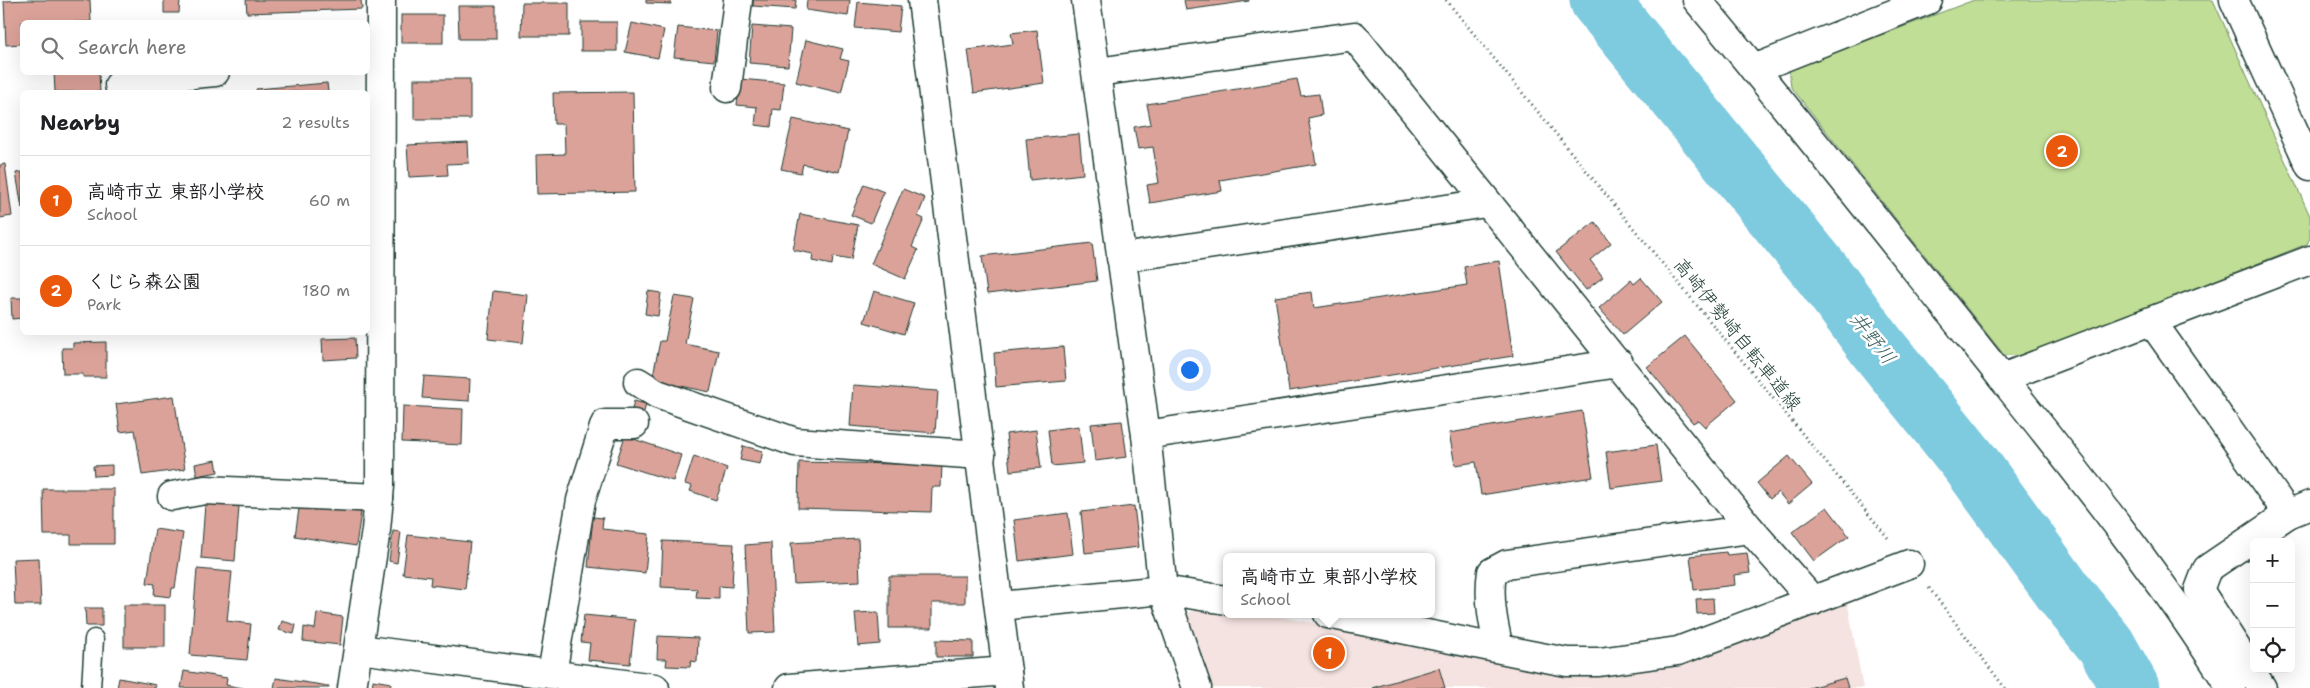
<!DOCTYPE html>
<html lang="en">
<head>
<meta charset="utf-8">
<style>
  :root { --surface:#fff; --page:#f2f2f2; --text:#202124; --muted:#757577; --line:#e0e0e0; --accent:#ea580c }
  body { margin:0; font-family:"Shantell Sans","Klee One",sans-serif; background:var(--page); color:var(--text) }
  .controls { position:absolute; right:15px; bottom:15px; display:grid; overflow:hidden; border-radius:8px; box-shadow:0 5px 20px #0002 }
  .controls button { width:45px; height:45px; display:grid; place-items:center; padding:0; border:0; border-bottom:1px solid var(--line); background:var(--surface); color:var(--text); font:25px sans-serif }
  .you { position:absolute; left:1189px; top:369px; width:18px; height:18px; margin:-12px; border:4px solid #fff; border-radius:50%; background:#1a73e8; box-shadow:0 0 0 8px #1a73e833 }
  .badge { display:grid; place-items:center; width:32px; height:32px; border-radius:50%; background:var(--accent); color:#fff; font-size:16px; font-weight:700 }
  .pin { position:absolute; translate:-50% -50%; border:2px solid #fff; box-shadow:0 1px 5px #0006 }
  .popup { position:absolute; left:1223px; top:553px; width:212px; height:65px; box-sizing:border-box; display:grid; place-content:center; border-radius:8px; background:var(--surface); filter:drop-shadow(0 1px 4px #0005); font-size:16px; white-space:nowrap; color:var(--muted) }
  .popup b { font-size:19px; color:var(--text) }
  .popup::after { content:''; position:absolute; left:50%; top:100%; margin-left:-10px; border:10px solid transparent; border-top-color:var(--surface) }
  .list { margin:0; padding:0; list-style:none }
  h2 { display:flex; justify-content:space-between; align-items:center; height:65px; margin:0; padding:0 20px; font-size:21px }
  h2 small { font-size:16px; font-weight:400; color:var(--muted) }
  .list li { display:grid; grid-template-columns:32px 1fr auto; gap:15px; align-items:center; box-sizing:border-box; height:90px; padding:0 20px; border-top:1px solid var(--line) }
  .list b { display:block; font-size:19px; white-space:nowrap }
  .list p { margin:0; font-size:16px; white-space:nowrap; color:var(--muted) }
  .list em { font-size:16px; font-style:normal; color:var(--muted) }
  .icon { flex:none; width:28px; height:28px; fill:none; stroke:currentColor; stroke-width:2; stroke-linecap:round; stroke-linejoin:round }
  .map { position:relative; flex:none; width:2310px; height:688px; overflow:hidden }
  .search { position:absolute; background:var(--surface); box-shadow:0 5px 20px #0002; left:20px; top:20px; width:350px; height:55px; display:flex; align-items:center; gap:12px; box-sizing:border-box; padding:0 18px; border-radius:8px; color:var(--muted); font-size:19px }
  .panel { position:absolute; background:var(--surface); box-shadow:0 5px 20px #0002; left:20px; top:90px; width:350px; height:245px; border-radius:8px }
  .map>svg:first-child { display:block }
  .built { fill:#f4e3e0 }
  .green { fill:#c0de96; stroke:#708e65 }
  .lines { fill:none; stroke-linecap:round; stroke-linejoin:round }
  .river { stroke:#7ecade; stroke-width:59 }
  .building { fill:#dba299; stroke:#1f3d34 }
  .lane-casing { stroke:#1f3d34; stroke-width:21 }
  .street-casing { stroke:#1f3d34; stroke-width:31 }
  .path { stroke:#1f3d34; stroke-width:3; stroke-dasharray:1 4; stroke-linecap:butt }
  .lane { stroke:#fff; stroke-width:18 }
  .street { stroke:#fff; stroke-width:28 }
  .labels { text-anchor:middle; stroke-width:5; stroke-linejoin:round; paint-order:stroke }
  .street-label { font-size:19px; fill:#1f3d34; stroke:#fff }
  .water-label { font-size:20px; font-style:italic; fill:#37605e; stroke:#fff }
</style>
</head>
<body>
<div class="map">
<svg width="2310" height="688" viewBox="0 0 2310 688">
  <rect width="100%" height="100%" fill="#fff"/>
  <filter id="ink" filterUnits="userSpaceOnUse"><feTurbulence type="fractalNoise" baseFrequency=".02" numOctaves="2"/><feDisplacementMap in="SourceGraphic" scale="10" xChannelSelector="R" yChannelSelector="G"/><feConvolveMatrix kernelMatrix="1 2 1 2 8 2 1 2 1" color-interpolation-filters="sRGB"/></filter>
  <g filter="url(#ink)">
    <polygon class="built" points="1847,600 1863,688 1210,688 1182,614 1196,610 1226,611 1226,614 1263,614 1598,673 1672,667"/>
    <polygon class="green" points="1974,0 2213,0 2310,216 2310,238 2307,244 2024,356 2004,355 1791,87 1789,70"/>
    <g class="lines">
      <polyline class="river" points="1599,0 1823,274 1877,347 1971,464 2068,598 2106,645 2130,688"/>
    </g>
    <g class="building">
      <polygon points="30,0 90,0 91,22 22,22 22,44 6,45 4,1"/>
      <polygon points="164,0 180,0 179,13 164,13"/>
      <polygon points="246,0 361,0 362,9 247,13"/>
      <polygon points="646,0 671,0 671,4 646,3"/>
      <polygon points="753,0 796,0 795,9 753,6"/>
      <polygon points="807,0 850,0 848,16 806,10"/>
      <polygon points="1184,0 1249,0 1249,1 1186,10"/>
      <polygon points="858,2 901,6 898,32 855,28"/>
      <polygon points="522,3 569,3 569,36 521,36"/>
      <polygon points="458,6 496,6 496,39 459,39"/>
      <rect x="401" y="15" width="42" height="28"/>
      <polygon points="230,19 230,22 193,22 193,21"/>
      <rect x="581" y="22" width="36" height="29"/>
      <polygon points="632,23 664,30 658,58 625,52"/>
      <polygon points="752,26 791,29 788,66 749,63"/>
      <polygon points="678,27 717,31 714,61 674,57"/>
      <polygon points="1037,30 1044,83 974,93 968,50 1013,44 1011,33"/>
      <polygon points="806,40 843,49 840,59 849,61 841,93 796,82"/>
      <polygon points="54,72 99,72 100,92 55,92"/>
      <rect x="414" y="79" width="56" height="40"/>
      <polygon points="740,79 784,83 781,110 773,109 771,127 755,125 757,107 737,105"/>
      <polygon points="1297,79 1301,96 1319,94 1322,115 1308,118 1316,164 1220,180 1222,191 1150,203 1147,185 1159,183 1153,147 1138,149 1134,127 1151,124 1147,104"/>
      <polygon points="327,83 328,92 257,92 256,89"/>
      <polygon points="183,88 184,92 153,92"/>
      <polygon points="633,92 635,192 537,194 536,155 565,154 564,124 554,124 553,93"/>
      <polygon points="793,119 848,131 839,172 803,164 801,173 781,169"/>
      <polygon points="1079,134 1083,174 1030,180 1026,139"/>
      <polygon points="468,142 469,163 447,164 448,175 409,177 407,145"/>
      <polygon points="5,164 12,216 0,218 0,165"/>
      <polygon points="22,172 22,208 16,173"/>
      <polygon points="864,184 884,192 871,223 851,215"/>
      <polygon points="903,189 925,198 918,216 924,219 912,247 918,250 905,279 871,264"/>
      <polygon points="800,214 858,225 851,260 833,257 832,265 812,261 813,254 793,250"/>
      <polygon points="1595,222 1611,243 1590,260 1603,277 1586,290 1556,252"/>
      <polygon points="1092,243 1097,281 987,294 982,256"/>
      <polygon points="1499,261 1513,356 1289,391 1275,297 1312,292 1314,308 1467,285 1464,267"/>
      <polygon points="1641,278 1662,302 1623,335 1599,308 1631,280 1634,284"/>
      <polygon points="493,291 528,295 523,343 488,339"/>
      <polygon points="648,291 661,293 658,316 645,314"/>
      <polygon points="874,291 914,303 904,334 864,322"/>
      <polygon points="674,296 694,299 685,344 719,351 710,392 652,380 660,341 665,341"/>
      <polygon points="11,298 22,298 22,318 12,319"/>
      <polygon points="1685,336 1737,400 1705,427 1698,420 1693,423 1647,367"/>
      <polygon points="355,338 356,358 323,360 322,339"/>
      <polygon points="106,342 106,377 83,377 83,374 63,374 62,348 73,348 73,343"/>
      <polygon points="1063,347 1066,381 996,387 994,353"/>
      <polygon points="424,376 470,379 469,401 422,398"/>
      <polygon points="853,385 938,391 935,433 850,426"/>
      <polygon points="174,396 185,469 142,475 135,430 120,432 116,404"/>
      <polygon points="634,401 646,404 643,416 631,413"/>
      <polygon points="403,406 463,409 462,445 402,442"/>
      <polygon points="1582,411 1593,477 1481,495 1476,462 1455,465 1449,433"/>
      <polygon points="1122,421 1127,457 1095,461 1091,424"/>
      <polygon points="1079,426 1083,463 1052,466 1048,430"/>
      <polygon points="1036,430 1041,468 1010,471 1006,434"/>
      <polygon points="625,436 681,455 673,481 616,463"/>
      <polygon points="1656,445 1661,481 1611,488 1606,452"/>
      <polygon points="743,446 763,451 760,464 740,460"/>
      <polygon points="694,456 727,468 716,500 690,491 692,486 685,484"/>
      <polygon points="1789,456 1812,484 1788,504 1778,492 1770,499 1757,483"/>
      <polygon points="216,460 218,472 197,476 195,464"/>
      <polygon points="799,462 942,465 941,487 932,487 931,512 798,508"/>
      <polygon points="112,465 112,475 94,476 93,466"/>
      <polygon points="43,489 114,489 114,544 71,544 71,535 44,535"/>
      <polygon points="300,502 361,512 356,546 295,536"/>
      <polygon points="205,504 239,506 235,561 201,558"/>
      <polygon points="1134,506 1139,547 1085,553 1081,512"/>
      <polygon points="1827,507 1849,536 1814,561 1792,532"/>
      <polygon points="1068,513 1073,554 1019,561 1014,520"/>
      <polygon points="593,517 603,518 602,529 649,534 645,573 588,567"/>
      <polygon points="155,529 183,533 175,588 172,588 171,597 154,595 155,584 147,583"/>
      <polygon points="393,531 401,532 397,563 389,561"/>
      <polygon points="408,535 470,542 465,589 430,585 431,577 403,574"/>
      <polygon points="858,539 860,581 794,584 791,543"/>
      <polygon points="663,541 734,544 732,587 719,586 719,599 696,598 697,589 661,587"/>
      <polygon points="771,543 775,632 749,633 745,545"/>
      <polygon points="1726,552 1727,555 1747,553 1750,573 1734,575 1735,585 1694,590 1690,556"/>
      <polygon points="39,558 41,605 15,605 13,559"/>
      <polygon points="197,569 232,572 227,621 251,624 247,660 190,655"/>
      <polygon points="889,576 965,576 965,603 932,603 932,628 889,628"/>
      <polygon points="1713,598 1714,613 1697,614 1696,599"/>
      <rect x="124" y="605" width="41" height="42"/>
      <polygon points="85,608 102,608 102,626 86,626"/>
      <polygon points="878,612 880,644 858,646 855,613"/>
      <polygon points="317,613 343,617 340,645 303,641 304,627 315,629"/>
      <polygon points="584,615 635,620 630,664 588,660 590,643 581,642"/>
      <polygon points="282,621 296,625 294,634 279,630"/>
      <polygon points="658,636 698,638 697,662 691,661 690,667 666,666 667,659 657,659"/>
      <polygon points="936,640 973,641 973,657 936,657"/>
      <polygon points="1439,668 1445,688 1372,688"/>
      <polygon points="184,671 227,678 226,685 243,688 181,688"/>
      <polygon points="119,678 156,685 155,688 117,688"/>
      <polygon points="276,678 329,686 329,688 274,688"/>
      <polygon points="1845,678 1848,688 1809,688"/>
      <polygon points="373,680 391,683 390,688 372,688"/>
    </g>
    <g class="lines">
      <g class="lane-casing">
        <polyline id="lane" points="91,688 94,639"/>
      </g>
      <g class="street-casing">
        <g id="street">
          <polyline points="922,0 1009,688"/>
          <polyline points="1086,0 1146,435 1163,590 1197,688"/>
          <path d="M1697,0C1792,113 1883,229 1975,344C2064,456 2155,567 2231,688"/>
          <polyline points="2234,0 2310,166"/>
          <polyline points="1754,69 1928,0"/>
          <polyline points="1097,72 1354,36 1750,529 1813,601"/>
          <polyline points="119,85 182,75 215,72"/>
          <polyline points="727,88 738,0"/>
          <polyline points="1121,258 1486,203"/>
          <polyline points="2152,322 2288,514"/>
          <polyline points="2002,378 2310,260"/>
          <polyline points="638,382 657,394 795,442 981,455"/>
          <polyline points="1146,435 1619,363"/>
          <polyline points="172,496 205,490 379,498"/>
          <polyline points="1000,606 1163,590 1226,600"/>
          <polyline points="1328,614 1530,655 1567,662 1599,662 1678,651 1909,564"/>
          <path d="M1499,648C1493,623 1488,597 1492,572L1507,564L1750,529"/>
          <polyline points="359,649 655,688"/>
          <polyline points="552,674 581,500 605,424 634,424"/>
          <polyline points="352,688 376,530 380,486 381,0"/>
          <polyline points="789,688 1007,671"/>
          <polyline points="2262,688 2199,590 2207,569 2288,514 2310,505"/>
        </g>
      </g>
      <g class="path">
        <polyline points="1446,0 1888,538"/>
        <polyline points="1929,588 2005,688"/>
      </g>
      <use href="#lane" class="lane"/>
      <use href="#street" class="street"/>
    </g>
  </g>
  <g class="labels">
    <g class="street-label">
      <text transform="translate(1738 334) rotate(51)" y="7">高崎伊勢崎自転車道線</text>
    </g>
    <g class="water-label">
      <text transform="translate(1873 338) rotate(52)" y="7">井野川</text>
    </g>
  </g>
</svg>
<div class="controls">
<button>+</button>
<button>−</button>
<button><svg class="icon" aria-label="locate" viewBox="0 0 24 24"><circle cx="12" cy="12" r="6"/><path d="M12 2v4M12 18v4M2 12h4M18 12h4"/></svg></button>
</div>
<div class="you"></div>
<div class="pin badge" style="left:1329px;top:653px">1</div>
<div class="popup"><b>高崎市立 東部小学校</b>School</div>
<div class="pin badge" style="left:2062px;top:151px">2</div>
<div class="search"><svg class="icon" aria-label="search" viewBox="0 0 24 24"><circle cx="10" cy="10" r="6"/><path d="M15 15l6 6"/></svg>Search here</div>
<section class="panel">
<h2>Nearby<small>2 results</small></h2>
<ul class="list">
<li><span class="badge">1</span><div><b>高崎市立 東部小学校</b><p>School</p></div><em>60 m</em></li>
<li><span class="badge">2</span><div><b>くじら森公園</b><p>Park</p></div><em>180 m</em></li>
</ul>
</section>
</div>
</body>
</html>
